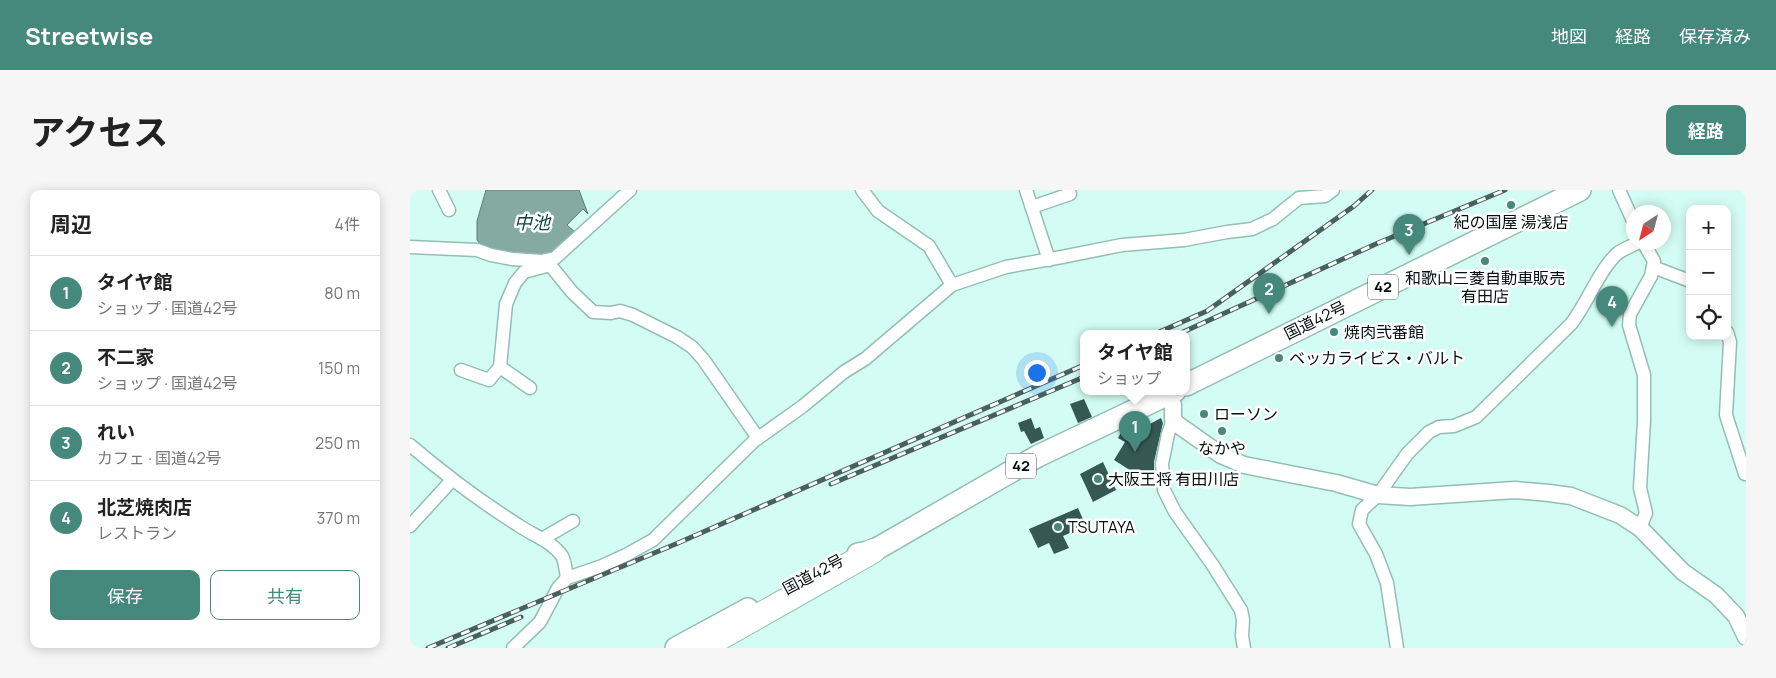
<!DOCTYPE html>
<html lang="ja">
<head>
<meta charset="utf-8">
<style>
  :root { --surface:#fff; --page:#f6f6f6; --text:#222; --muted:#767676; --line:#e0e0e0; --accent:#45897d }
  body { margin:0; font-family:Manrope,"Noto Sans JP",sans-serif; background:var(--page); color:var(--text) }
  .controls { position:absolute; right:15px; top:15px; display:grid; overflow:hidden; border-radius:10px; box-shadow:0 2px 12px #0003 }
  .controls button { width:45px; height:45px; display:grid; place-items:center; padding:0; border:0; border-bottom:1px solid var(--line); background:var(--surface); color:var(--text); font:25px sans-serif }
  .compass { position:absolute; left:1216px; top:15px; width:45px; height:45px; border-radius:50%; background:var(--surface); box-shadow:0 2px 12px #0003; rotate:216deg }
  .you { position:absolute; left:626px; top:182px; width:18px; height:18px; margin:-12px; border:4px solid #fff; border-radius:50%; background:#1a73e8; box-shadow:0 0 0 8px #1a73e833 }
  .badge { display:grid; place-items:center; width:32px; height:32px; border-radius:50%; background:var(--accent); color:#fff; font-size:16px; font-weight:700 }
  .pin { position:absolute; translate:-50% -41px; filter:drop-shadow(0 1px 2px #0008) }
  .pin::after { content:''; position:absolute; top:26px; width:18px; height:15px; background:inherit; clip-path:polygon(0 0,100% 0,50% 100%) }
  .popup { position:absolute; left:670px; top:140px; width:110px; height:65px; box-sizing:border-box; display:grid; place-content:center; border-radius:10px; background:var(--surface); filter:drop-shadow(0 1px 4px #0005); font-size:16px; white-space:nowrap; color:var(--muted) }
  .popup b { font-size:19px; color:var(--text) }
  .popup::after { content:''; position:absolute; left:50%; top:100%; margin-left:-10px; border:10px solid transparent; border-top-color:var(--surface) }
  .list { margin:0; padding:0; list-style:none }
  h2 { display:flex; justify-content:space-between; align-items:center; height:65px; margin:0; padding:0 20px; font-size:21px }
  h2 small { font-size:16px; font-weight:400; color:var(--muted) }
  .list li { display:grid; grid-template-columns:32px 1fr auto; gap:15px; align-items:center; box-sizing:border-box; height:75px; padding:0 20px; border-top:1px solid var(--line) }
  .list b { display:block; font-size:19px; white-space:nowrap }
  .list p { margin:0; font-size:16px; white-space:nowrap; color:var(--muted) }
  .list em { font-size:16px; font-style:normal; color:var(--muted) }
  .actions { display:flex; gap:10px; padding:15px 20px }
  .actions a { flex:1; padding:11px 0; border:1px solid var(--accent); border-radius:10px; text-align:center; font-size:18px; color:var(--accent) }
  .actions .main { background:var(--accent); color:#fff }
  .icon { flex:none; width:28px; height:28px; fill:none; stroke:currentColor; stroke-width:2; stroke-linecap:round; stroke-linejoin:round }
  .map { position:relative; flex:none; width:1336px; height:458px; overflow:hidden; border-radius:10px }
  header { display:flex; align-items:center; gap:30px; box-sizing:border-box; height:70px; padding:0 25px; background:var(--accent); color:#fff }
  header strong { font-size:24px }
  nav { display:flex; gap:28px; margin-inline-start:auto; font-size:18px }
  .intro { display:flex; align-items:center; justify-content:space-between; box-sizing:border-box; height:120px; padding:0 30px }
  h1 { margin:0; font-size:35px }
  .button { padding:12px 22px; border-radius:10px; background:var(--accent); color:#fff; font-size:18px; font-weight:700 }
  main { display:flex; gap:30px; padding:0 30px }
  aside { flex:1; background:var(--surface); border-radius:10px; box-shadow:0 2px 12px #0003 }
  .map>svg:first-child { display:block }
  .water { fill:#84aaa2; stroke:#5d7c75 }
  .building { fill:#355852 }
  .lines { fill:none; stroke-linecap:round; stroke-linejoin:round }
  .minor-casing { stroke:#94bdb4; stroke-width:15 }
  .tertiary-casing { stroke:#94bdb4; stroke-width:19 }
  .trunk-casing { stroke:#94bdb4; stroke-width:24 }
  .motorway-casing { stroke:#94bdb4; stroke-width:26 }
  .minor { stroke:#fff; stroke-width:12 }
  .tertiary { stroke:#fff; stroke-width:16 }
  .trunk { stroke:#fff; stroke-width:21 }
  .motorway { stroke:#fff; stroke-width:24 }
  .rail-casing { stroke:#49605c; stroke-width:5 }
  .rail { stroke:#fff; stroke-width:3; stroke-dasharray:9; stroke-linecap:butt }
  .poi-dot { fill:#45897d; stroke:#fff; stroke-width:2 }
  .labels { text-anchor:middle; stroke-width:5; stroke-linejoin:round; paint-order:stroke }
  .shield { fill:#fff; stroke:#4e5756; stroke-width:1 }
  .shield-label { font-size:15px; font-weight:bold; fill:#020f0d }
  .poi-label { font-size:16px; fill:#020f0d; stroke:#fff; text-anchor:start }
  .street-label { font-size:16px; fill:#020f0d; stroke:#fff }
  .water-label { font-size:18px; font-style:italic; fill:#0a443b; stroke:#fff }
</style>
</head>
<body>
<header>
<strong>Streetwise</strong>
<nav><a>地図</a><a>経路</a><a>保存済み</a></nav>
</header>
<div class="intro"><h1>アクセス</h1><a class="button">経路</a></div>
<main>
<aside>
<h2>周辺<small>4件</small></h2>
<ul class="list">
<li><span class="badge">1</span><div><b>タイヤ館</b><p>ショップ · 国道42号</p></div><em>80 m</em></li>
<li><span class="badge">2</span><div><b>不二家</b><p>ショップ · 国道42号</p></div><em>150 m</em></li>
<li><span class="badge">3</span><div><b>れい</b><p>カフェ · 国道42号</p></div><em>250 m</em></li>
<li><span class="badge">4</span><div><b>北芝焼肉店</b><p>レストラン</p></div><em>370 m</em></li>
</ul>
<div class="actions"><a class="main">保存</a><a>共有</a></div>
</aside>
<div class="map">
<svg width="1336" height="458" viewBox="0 0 1336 458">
  <rect width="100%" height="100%" fill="#d3fdf4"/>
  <polygon class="water" points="76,0 169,0 178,24 173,19 157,35 166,43 163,47 139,65 121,67 78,58 70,54 67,50 67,31"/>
  <g class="building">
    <polygon points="674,209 682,227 668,233 660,214"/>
    <polygon points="621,228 625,239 630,237 634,248 621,254 614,241 611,242 608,233"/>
    <polygon points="751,228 753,233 744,272 744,280 740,287 729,280 726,284 704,270 715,252 708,248 713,239 716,238 723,243"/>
    <polygon points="693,272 706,300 683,312 670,284"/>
    <polygon points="668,318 676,336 653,346 659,358 644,364 639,353 628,358 619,339"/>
  </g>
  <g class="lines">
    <g class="minor-casing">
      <g id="minor">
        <polyline points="29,0 39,20"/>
        <polyline points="452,0 468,21 519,56 542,95"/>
        <polyline points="616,0 639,70"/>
        <polyline points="1209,0 1224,33"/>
        <polyline points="622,17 660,4 658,0"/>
        <polyline points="0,57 67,60 81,65 102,69 132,71 145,68 220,0"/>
        <polyline points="136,70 162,102 183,122 201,123 210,121 223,125 267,147 282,157 293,169 348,248"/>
        <polyline points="1243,77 1280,91"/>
        <polyline points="1317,142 1320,152 1316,225 1335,284"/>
        <polyline points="90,177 120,198"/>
        <polyline points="51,180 79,190 90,177 96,114 105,93 114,82 140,75"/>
        <polyline points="763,230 758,244 752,274 754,300 765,322 802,374 831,420 833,430 832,446 834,458"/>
        <path d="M0,255C34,284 70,311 108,335C122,345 142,351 152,366C155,371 156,382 157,388"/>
        <polyline points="0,336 42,290"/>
        <polyline points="1230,338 1236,323 1230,298 1234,231 1234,185 1219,135 1220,124 1241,86 1244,71 1233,52"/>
        <polyline points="132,349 163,331"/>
        <polyline points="103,458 130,432 148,398 157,388 192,376 216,365 243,350 344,251 393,216 434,182 455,169 542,95 596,77 652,67 712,55 774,50 817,42 842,39 863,29 889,8 915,6 923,0"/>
        <path d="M987,458L977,393L966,364L949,334L952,320L968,305L997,264L1019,242L1029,237L1044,236L1066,227L1161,134C1177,114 1190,78 1208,63C1213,59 1222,56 1229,52"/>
      </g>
    </g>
    <g class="tertiary-casing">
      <polyline id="tertiary" points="757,205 763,215 763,230 767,234 811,265 834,275 926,293 968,305 1000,307 1105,300 1139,303 1161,306 1210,325 1230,338 1273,382 1306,405 1326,426 1336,447"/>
    </g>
    <g class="trunk-casing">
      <g id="trunk">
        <polyline points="776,195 1170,0"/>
        <polyline points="448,364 463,361 628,266 765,201"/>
        <polyline points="266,458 338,419"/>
      </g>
    </g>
    <g class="motorway-casing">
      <polyline id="motorway" points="292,458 463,361"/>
    </g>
    <use href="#minor" class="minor"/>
    <use href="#tertiary" class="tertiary"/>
    <use href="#trunk" class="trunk"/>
    <use href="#motorway" class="motorway"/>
    <g class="rail-casing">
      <g id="rail">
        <polyline points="747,143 797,121 944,16 962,0"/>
        <polyline points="771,143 968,53 1095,0"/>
        <polyline points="421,294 674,187"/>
        <polyline points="18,458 268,353 674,175"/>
        <polyline points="38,458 111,427"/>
      </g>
    </g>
    <use href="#rail" class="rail"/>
  </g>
  <g class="poi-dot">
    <circle cx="1101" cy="15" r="5"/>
    <circle cx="1075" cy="71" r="5"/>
    <circle cx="924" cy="142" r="5"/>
    <circle cx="869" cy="168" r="5"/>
    <circle cx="794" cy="224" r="5"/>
    <circle cx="812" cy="241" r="5"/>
    <circle cx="688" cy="289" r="5"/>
    <circle cx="648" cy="337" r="5"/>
  </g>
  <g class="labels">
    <g class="shield">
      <rect x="958" y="84.5" width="30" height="25" rx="4"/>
      <rect x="596" y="263.5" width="30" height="25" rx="4"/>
    </g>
    <g class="shield-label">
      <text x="973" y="102">42</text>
      <text x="611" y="281">42</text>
    </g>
    <g class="poi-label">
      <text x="1101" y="38" text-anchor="middle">紀の国屋 湯浅店</text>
      <text x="1075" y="94" text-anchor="middle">和歌山三菱自動車販売<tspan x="1075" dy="18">有田店</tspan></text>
      <text x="934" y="148">焼肉弐番館</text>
      <text x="879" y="174">ベッカライビス・バルト</text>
      <text x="804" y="230">ローソン</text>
      <text x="812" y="264" text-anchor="middle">なかや</text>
      <text x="698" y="295">大阪王将 有田川店</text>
      <text x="658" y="343">TSUTAYA</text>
    </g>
    <g class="street-label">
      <text transform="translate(905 130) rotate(-26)" y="6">国道42号</text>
      <text transform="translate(403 384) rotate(-28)" y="6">国道42号</text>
    </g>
    <g class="water-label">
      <text x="122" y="39">中池</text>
    </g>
  </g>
</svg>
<div class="controls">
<button>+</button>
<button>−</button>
<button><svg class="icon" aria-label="locate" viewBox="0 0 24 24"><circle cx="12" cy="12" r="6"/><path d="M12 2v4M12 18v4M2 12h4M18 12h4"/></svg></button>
</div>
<svg class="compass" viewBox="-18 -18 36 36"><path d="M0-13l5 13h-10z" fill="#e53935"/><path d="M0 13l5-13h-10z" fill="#767676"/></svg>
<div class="you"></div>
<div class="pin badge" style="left:725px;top:262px">1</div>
<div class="popup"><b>タイヤ館</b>ショップ</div>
<div class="pin badge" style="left:859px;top:124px">2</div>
<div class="pin badge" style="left:999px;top:65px">3</div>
<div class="pin badge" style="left:1202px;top:137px">4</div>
</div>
</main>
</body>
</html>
